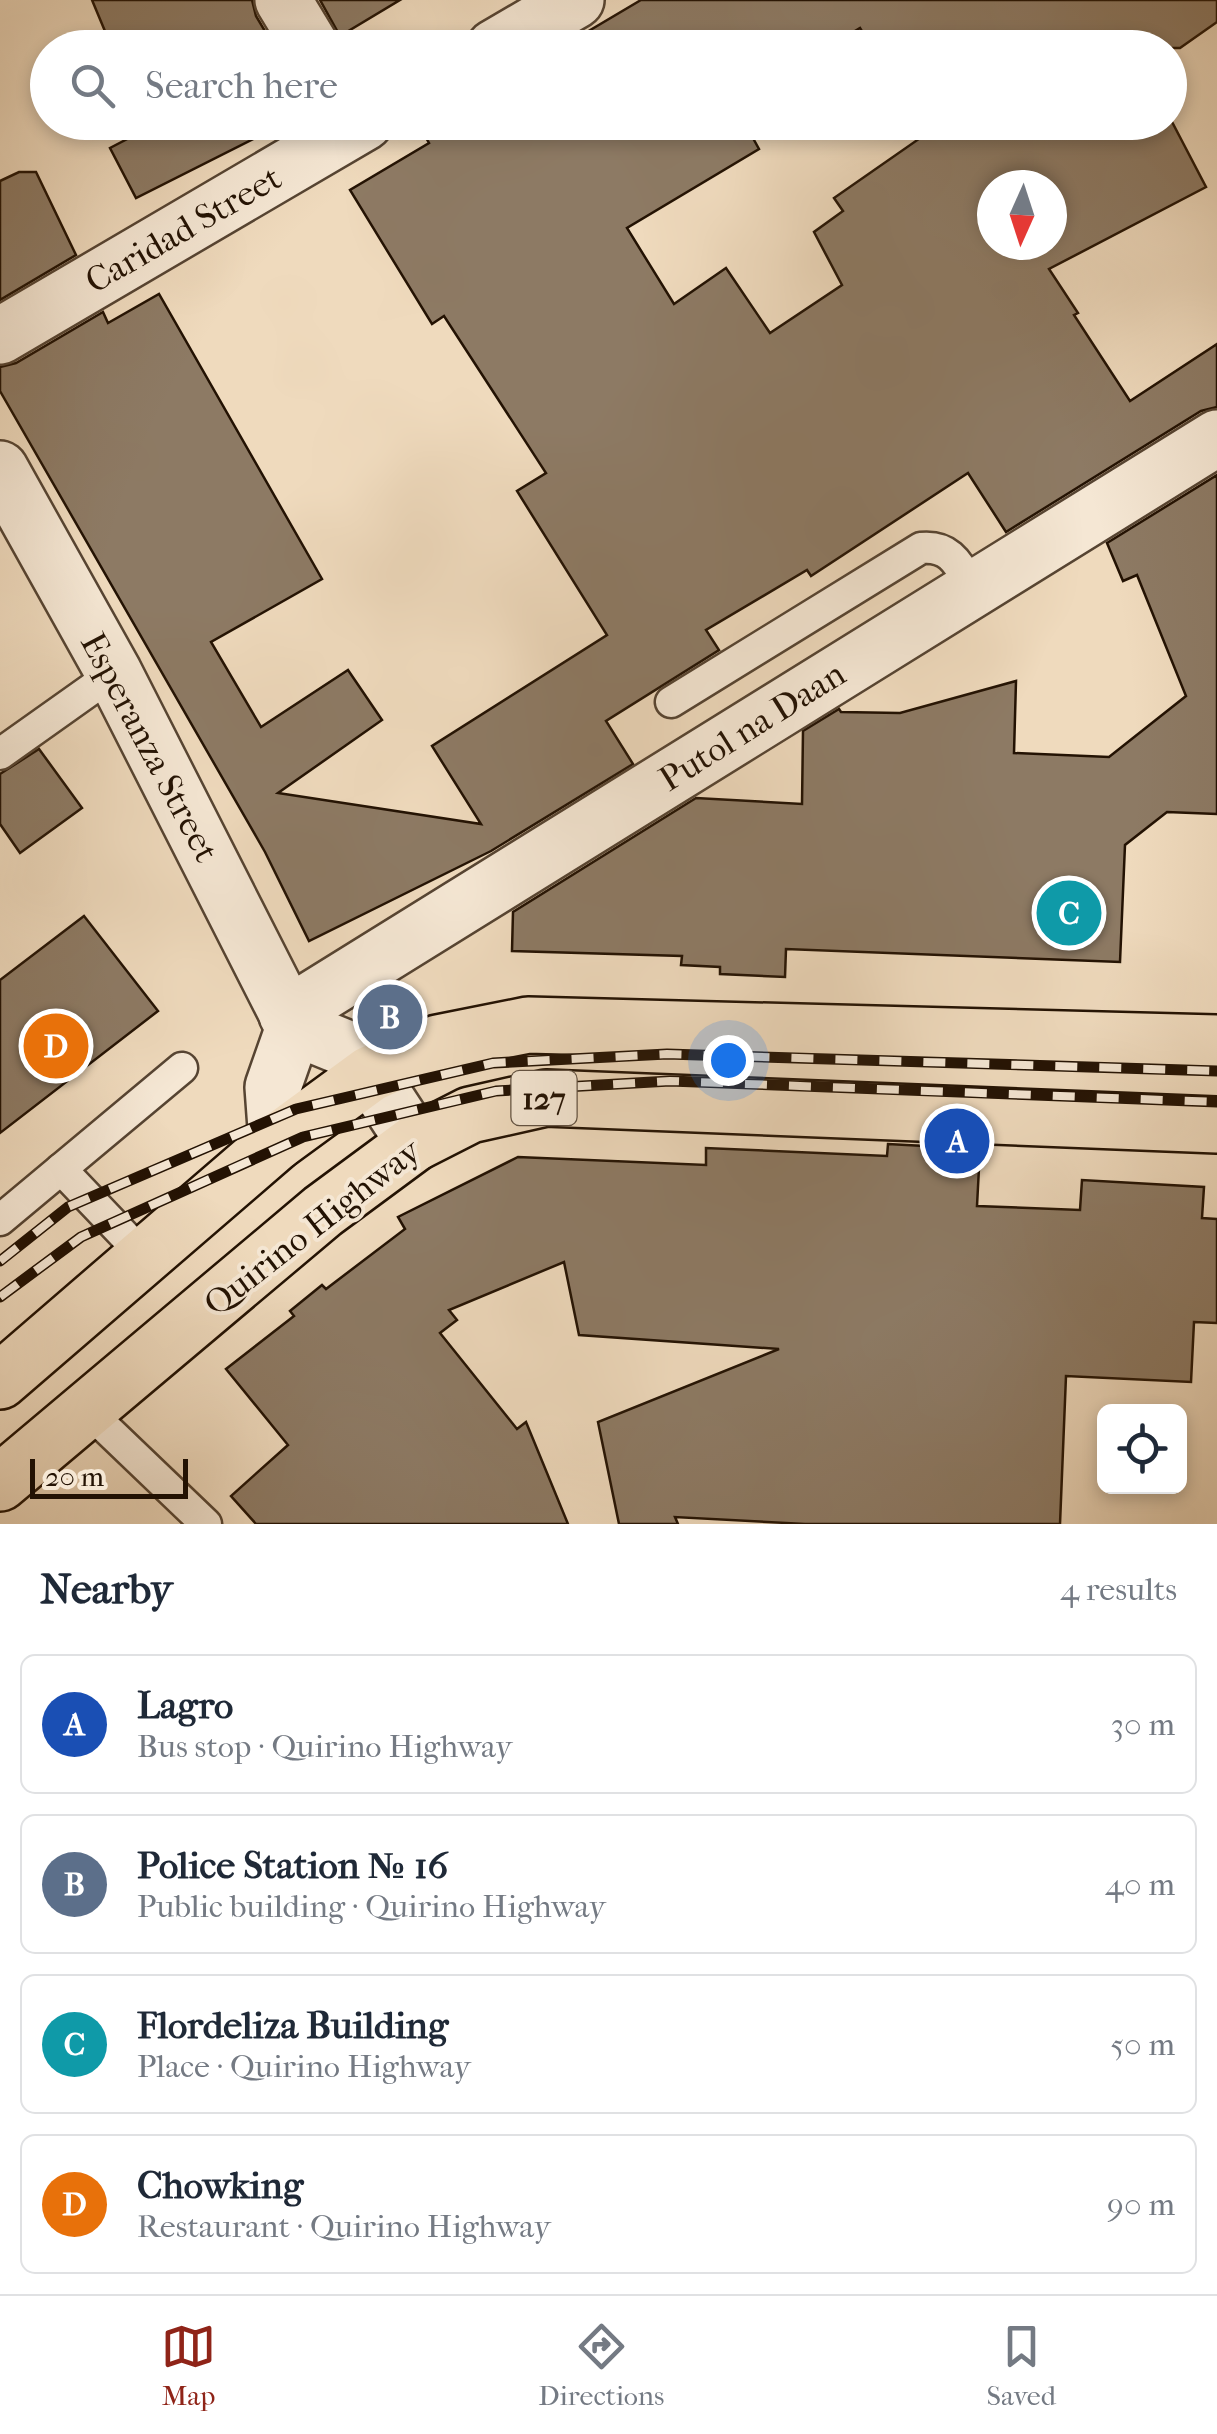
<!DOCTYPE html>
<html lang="en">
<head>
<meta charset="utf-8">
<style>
  :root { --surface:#fff; --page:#f6f6f7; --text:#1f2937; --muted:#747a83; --line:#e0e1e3; --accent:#8f2418 }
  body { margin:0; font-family:"IM FELL French Canon",serif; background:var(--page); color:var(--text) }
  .controls { position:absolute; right:30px; bottom:30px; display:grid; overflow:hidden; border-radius:15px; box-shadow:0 5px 15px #0003 }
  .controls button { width:90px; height:90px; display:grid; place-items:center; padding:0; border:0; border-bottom:2px solid var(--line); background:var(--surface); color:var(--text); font:50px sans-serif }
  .compass { position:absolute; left:977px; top:170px; width:90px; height:90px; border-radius:50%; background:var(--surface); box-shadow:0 5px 15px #0003; rotate:183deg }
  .scale { position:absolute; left:30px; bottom:25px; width:158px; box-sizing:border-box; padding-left:10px; border:5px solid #231203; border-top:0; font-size:28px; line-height:35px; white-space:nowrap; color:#231203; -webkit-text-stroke:8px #f5e7d4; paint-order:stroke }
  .you { position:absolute; left:728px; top:1060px; width:35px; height:35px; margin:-25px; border:8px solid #fff; border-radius:50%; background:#1a73e8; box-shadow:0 0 0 15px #1a73e833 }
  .badge { display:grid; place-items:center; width:65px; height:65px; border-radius:50%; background:var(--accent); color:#fff; font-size:32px; font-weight:700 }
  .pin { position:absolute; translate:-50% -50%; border:5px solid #fff; box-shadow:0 2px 10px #0006 }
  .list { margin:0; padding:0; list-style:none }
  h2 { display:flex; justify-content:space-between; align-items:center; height:130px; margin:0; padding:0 40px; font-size:42px }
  h2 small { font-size:32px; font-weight:400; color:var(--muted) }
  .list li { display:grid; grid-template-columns:65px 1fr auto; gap:30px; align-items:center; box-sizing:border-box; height:140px; margin:0 20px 20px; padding:0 20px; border:2px solid var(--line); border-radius:15px }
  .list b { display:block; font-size:38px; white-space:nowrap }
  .list p { margin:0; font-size:32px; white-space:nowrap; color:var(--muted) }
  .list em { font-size:32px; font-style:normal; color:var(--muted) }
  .icon { flex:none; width:55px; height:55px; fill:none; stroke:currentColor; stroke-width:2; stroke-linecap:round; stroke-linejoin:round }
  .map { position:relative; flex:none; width:1217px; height:1524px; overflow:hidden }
  .search { position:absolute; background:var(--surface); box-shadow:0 5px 15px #0003; left:30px; right:30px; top:30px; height:110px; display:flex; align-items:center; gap:25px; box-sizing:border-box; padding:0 35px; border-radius:55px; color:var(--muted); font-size:38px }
  .sheet { height:770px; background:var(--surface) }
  nav { display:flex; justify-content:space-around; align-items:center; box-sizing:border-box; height:140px; border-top:2px solid var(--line); background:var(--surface); font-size:28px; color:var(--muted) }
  nav a { display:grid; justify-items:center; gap:5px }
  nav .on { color:var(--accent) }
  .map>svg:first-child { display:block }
  .building { fill:#8d7a64; stroke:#231203; stroke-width:2.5; fill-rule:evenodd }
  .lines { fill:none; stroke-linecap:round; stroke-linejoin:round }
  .service-casing { stroke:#564432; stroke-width:35 }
  .minor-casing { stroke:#564432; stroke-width:60 }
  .primary-casing { stroke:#231203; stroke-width:60 }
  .service { stroke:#f5e7d4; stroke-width:30 }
  .minor { stroke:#f5e7d4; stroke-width:55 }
  .primary { stroke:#efdabd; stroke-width:55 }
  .rail-casing { stroke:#231203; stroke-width:11 }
  .rail { stroke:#f5e7d4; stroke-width:8; stroke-dasharray:22; stroke-linecap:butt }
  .labels { text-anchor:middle; stroke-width:8; stroke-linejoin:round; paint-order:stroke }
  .shield { fill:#f5e7d4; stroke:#625242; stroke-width:2.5 }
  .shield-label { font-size:32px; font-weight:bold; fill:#231203 }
  .street-label { font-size:35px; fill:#231203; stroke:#f5e7d4 }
</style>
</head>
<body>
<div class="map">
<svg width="1217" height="1524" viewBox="0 0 1217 1524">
  <rect width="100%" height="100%" fill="#efdabd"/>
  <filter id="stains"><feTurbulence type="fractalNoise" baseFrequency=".002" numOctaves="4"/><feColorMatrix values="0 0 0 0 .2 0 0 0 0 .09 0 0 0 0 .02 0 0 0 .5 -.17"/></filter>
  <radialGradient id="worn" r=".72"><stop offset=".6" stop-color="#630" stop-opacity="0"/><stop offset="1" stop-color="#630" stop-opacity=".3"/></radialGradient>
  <g class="building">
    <polygon points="92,0 252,0 256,16 275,48 112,48"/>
    <polygon points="320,0 400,0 340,36"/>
    <polygon points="641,0 1217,0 1217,22 1180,48 872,48 860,28 827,48 560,48"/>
    <path d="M1170,118L1206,187L1049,269L1078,313L1074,315L1130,401L1217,344V407L1201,411L1006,532L968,473L811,576L807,570L706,630L719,650L606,721L633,764L491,851L309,941L265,852L0,391V367L16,363L103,312L108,323L159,294L322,579L211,642L261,727L348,670L382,720L278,793L481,824L432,746L607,635L517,491L546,473L444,316L432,324L350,190L429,143L421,129L433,122H744L759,149L627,228L674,304L726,268L770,333L842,285L814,232L843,211L834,198L926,134L919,122H1170ZM992,185H1052V245H992Z"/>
    <polygon points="160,122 287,122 136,198 110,148"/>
    <polygon points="19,172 36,172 76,255 0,300 0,181"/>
    <polygon points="1217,475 1217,814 1167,812 1125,845 1120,962 786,949 785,977 720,974 720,967 681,965 682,956 512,951 513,912 696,798 802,804 803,731 839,709 841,712 900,713 1016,681 1014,753 1109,757 1186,696 1137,575 1123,581 1107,543"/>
    <polygon points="39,749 82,808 20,853 0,824 0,774"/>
    <polygon points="84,916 158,1011 0,1133 0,980"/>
    <polygon points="888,1144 980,1149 977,1206 1080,1210 1082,1180 1204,1187 1202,1218 1217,1219 1217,1323 1194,1322 1191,1382 1066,1376 1060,1524 805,1524 675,1517 678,1524 619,1524 598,1422 779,1349 579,1335 564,1262 449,1310 457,1320 440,1333 517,1429 526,1422 568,1524 256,1524 231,1496 288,1445 226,1369 294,1316 290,1311 322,1285 326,1289 405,1229 398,1217 518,1157 706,1165 706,1148 887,1156"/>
  </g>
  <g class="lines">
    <g class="service-casing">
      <g id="service">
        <path d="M671,702L921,548C952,545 959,566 973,589"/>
        <polyline points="0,754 114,673"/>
        <polyline points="61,1169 144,1256"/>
        <polyline points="0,1220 182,1068"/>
        <polyline points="87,1410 206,1524"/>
      </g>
    </g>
    <g class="minor-casing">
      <g id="minor">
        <polyline points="283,0 312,48"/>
        <polyline points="494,48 576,0"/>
        <polyline points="0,336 365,122"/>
        <polyline points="0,469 114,673 294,1027 343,1047 370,1074 415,1143"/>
        <polyline points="287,1015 1217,438"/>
        <polyline points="277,1142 273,1087 294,1027"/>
      </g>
    </g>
    <g class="primary-casing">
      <g id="primary">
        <polyline points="0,1381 277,1142 370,1074 438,1043 528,1025 1217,1043"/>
        <polyline points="0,1483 323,1211 415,1143 470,1115 546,1098 1217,1125"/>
      </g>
    </g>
    <use href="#service" class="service"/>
    <use href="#minor" class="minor"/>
    <use href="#primary" class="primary"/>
    <g class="rail-casing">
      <g id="rail">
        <polyline points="0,1261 68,1207 296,1109 493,1063 667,1054 1217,1071"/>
        <polyline points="0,1297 81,1237 303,1137 496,1091 670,1081 1217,1102"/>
      </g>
    </g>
    <use href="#rail" class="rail"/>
  </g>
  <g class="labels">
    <rect class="shield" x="511.5" y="1071" width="65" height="54" rx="8"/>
    <g class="shield-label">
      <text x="544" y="1109">127</text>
    </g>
    <g class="street-label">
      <text transform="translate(183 229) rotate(-30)" y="12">Caridad Street</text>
      <text transform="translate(752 726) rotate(-32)" y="12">Putol na Daan</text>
      <text transform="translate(150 747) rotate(62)" y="12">Esperanza Street</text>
      <text transform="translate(312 1227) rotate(-38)" y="12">Quirino Highway</text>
    </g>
  </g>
  <rect width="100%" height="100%" filter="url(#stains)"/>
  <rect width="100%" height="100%" fill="url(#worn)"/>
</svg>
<div class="controls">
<button><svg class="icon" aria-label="locate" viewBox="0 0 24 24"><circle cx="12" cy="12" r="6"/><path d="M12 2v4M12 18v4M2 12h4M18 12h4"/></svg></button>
</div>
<svg class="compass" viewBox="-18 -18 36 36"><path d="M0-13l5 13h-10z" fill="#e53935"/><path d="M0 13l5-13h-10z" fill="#747a83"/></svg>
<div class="scale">20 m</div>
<div class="you"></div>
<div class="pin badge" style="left:957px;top:1141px;background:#1a4fb4">A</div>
<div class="pin badge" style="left:390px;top:1017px;background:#5c6f8a">B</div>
<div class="pin badge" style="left:1069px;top:913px;background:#0f9aa8">C</div>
<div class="pin badge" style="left:56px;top:1046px;background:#e8710a">D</div>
<div class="search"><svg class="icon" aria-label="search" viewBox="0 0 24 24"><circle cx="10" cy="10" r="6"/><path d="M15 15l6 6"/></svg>Search here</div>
</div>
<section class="sheet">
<h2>Nearby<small>4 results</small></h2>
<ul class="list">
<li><span class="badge" style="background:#1a4fb4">A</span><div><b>Lagro</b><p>Bus stop · Quirino Highway</p></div><em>30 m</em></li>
<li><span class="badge" style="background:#5c6f8a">B</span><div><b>Police Station № 16</b><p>Public building · Quirino Highway</p></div><em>40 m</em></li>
<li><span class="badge" style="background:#0f9aa8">C</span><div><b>Flordeliza Building</b><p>Place · Quirino Highway</p></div><em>50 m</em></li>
<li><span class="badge" style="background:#e8710a">D</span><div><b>Chowking</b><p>Restaurant · Quirino Highway</p></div><em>90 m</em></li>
</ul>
</section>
<nav>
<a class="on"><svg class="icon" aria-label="map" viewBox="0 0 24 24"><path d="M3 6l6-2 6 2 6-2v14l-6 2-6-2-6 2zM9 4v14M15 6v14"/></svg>Map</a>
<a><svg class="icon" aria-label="directions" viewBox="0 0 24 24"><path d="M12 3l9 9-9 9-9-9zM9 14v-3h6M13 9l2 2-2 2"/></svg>Directions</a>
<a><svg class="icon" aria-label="saved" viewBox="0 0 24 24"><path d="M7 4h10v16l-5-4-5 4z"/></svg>Saved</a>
</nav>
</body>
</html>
